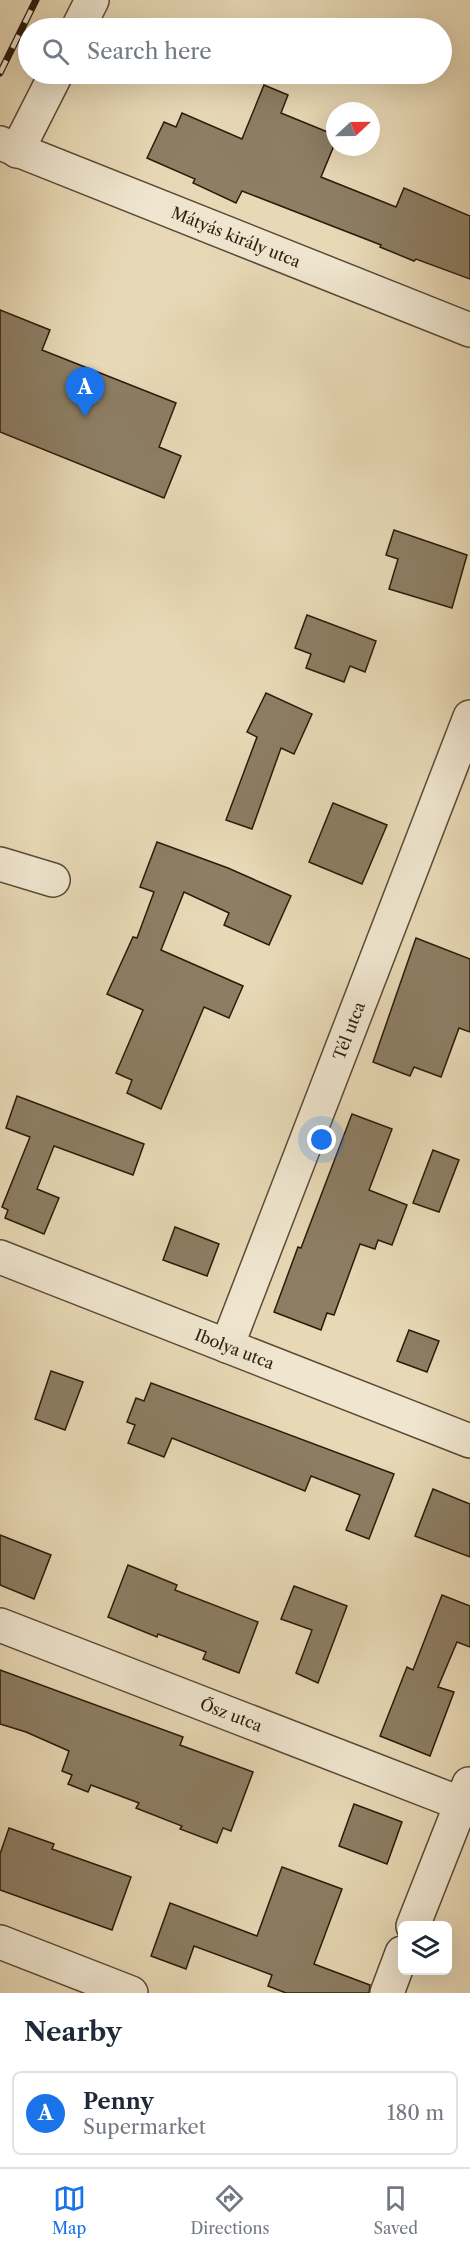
<!DOCTYPE html>
<html lang="en">
<head>
<meta charset="utf-8">
<style>
  :root { --surface:#fff; --page:#f2f2f3; --text:#1f2937; --muted:#747a83; --line:#e0e1e3; --accent:#1a73e8 }
  body { margin:0; font-family:"Libre Caslon Text",serif; background:var(--page); color:var(--text) }
  .controls { position:absolute; right:18px; bottom:18px; display:grid; overflow:hidden; border-radius:9px; box-shadow:0 6px 24px #0002 }
  .controls button { width:54px; height:54px; display:grid; place-items:center; padding:0; border:0; border-bottom:2px solid var(--line); background:var(--surface); color:var(--text); font:30px sans-serif }
  .compass { position:absolute; left:326px; top:102px; width:54px; height:54px; border-radius:50%; background:var(--surface); box-shadow:0 6px 24px #0002; rotate:68deg }
  .you { position:absolute; left:322px; top:1140px; width:21px; height:21px; margin:-15px; border:4px solid #fff; border-radius:50%; background:#1a73e8; box-shadow:0 0 0 9px #1a73e833 }
  .badge { display:grid; place-items:center; width:39px; height:39px; border-radius:50%; background:var(--accent); color:#fff; font-size:20px; font-weight:700 }
  .pin { position:absolute; translate:-50% -50px; filter:drop-shadow(0 2px 3px #0008) }
  .pin::after { content:''; position:absolute; top:32px; width:21px; height:18px; background:inherit; clip-path:polygon(0 0,100% 0,50% 100%) }
  .list { margin:0; padding:0; list-style:none }
  h2 { display:flex; justify-content:space-between; align-items:center; height:78px; margin:0; padding:0 24px; font-size:26px }
  h2 small { font-size:20px; font-weight:400; color:var(--muted) }
  .list li { display:grid; grid-template-columns:39px 1fr auto; gap:18px; align-items:center; box-sizing:border-box; height:84px; margin:0 12px 12px; padding:0 12px; border:2px solid var(--line); border-radius:9px }
  .list b { display:block; font-size:22px; white-space:nowrap }
  .list p { margin:0; font-size:20px; white-space:nowrap; color:var(--muted) }
  .list em { font-size:20px; font-style:normal; color:var(--muted) }
  .icon { flex:none; width:33px; height:33px; fill:none; stroke:currentColor; stroke-width:2; stroke-linecap:round; stroke-linejoin:round }
  .map { position:relative; flex:none; width:470px; height:1993px; overflow:hidden }
  .search { position:absolute; background:var(--surface); box-shadow:0 6px 24px #0002; left:18px; right:18px; top:18px; height:66px; display:flex; align-items:center; gap:15px; box-sizing:border-box; padding:0 21px; border-radius:33px; color:var(--muted); font-size:22px }
  .sheet { height:174px; background:var(--surface) }
  nav { display:flex; justify-content:space-around; align-items:center; box-sizing:border-box; height:84px; border-top:2px solid var(--line); background:var(--surface); font-size:16px; color:var(--muted) }
  nav a { display:grid; justify-items:center; gap:3px }
  nav .on { color:var(--accent) }
  .map>svg:first-child { display:block }
  .building { fill:#8d7e64; stroke:#2a1b0b; stroke-width:1.5 }
  .lines { fill:none; stroke-linecap:round; stroke-linejoin:round }
  .minor-casing { stroke:#5a4a36; stroke-width:36 }
  .minor { stroke:#f0e6d0; stroke-width:33 }
  .rail-casing { stroke:#2a1b0b; stroke-width:7 }
  .rail { stroke:#f0e6d0; stroke-width:4.5; stroke-dasharray:14; stroke-linecap:butt }
  .labels { text-anchor:middle; stroke-width:4.5; stroke-linejoin:round; paint-order:stroke }
  .street-label { font-size:16px; fill:#2a1b0b; stroke:#f0e6d0 }
</style>
</head>
<body>
<div class="map">
<svg width="470" height="1993" viewBox="0 0 470 1993">
  <rect width="100%" height="100%" fill="#e8d9b6"/>
  <filter id="stains"><feTurbulence type="fractalNoise" baseFrequency=".00333" numOctaves="4"/><feColorMatrix values="0 0 0 0 .2 0 0 0 0 .09 0 0 0 0 .02 0 0 0 .5 -.17"/></filter>
  <radialGradient id="worn" r=".72"><stop offset=".6" stop-color="#630" stop-opacity="0"/><stop offset="1" stop-color="#630" stop-opacity=".3"/></radialGradient>
  <g class="building">
    <polygon points="264,85 288,95 281,113 335,135 335,143 321,177 396,207 404,188 470,216 470,279 416,259 414,261 380,247 381,245 242,191 236,203 193,183 195,179 147,158 164,122 176,127 182,113 242,139"/>
    <polygon points="0,310 50,330 42,350 176,403 159,447 181,456 164,498 0,432"/>
    <polygon points="394,530 467,555 452,608 389,589 398,559 386,555"/>
    <polygon points="307,615 376,641 365,672 350,666 344,682 306,668 311,654 295,648"/>
    <polygon points="266,693 312,714 294,754 281,748 252,829 226,820 257,737 247,732"/>
    <polygon points="333,803 387,825 362,884 309,862"/>
    <polygon points="157,842 228,868 291,896 269,945 224,925 229,913 184,892 161,950 243,986 229,1018 204,1007 161,1109 127,1093 132,1080 116,1073 143,1010 107,994 133,937 137,938 154,892 140,887"/>
    <polygon points="416,938 470,959 470,1032 459,1028 441,1077 414,1067 410,1076 373,1062"/>
    <polygon points="17,1096 144,1144 133,1175 54,1146 37,1189 59,1198 44,1234 5,1218 8,1210 2,1207 30,1137 6,1128"/>
    <polygon points="352,1114 392,1129 369,1190 407,1205 392,1245 378,1240 375,1249 360,1244 334,1315 327,1313 321,1330 274,1312 298,1247 301,1248"/>
    <polygon points="433,1150 459,1160 439,1212 413,1203"/>
    <polygon points="175,1227 219,1244 207,1276 163,1260"/>
    <polygon points="409,1330 439,1341 427,1372 397,1361"/>
    <polygon points="51,1371 83,1382 65,1430 35,1419"/>
    <polygon points="151,1383 394,1474 369,1539 346,1530 360,1495 311,1476 305,1491 172,1438 164,1457 128,1443 135,1425 127,1422 136,1398 144,1401"/>
    <polygon points="433,1489 470,1504 470,1557 415,1536"/>
    <polygon points="0,1535 51,1555 34,1599 0,1585"/>
    <polygon points="128,1565 177,1585 175,1590 258,1622 239,1673 203,1659 206,1652 158,1634 157,1637 108,1617"/>
    <polygon points="294,1586 347,1606 318,1683 296,1673 312,1630 281,1619"/>
    <polygon points="442,1595 470,1606 470,1647 457,1642 438,1687 454,1692 430,1756 380,1736 407,1667 413,1670"/>
    <polygon points="0,1670 183,1737 180,1745 253,1772 231,1831 223,1828 217,1843 180,1829 182,1826 136,1808 139,1803 91,1785 88,1792 68,1784 72,1775 62,1771 69,1751 26,1732 0,1724"/>
    <polygon points="354,1804 402,1822 387,1864 339,1846"/>
    <polygon points="9,1828 54,1844 52,1849 131,1877 112,1930 0,1890 0,1854"/>
    <polygon points="282,1867 342,1889 314,1964 370,1985 369,1993 286,1993 268,1986 272,1975 194,1946 186,1969 151,1956 170,1903 257,1936"/>
  </g>
  <g class="lines">
    <g class="minor-casing">
      <g id="minor">
        <polyline points="78,28 92,0"/>
        <path id="s1" d="M0,143L470,330"/>
        <polyline points="17,151 56,74"/>
        <polyline points="0,864 53,880"/>
        <path id="s2" d="M0,1257L470,1441"/>
        <path id="s3" d="M227,1346L470,717"/>
        <path id="s4" d="M0,1625L462,1804"/>
        <polyline points="413,1926 469,1784"/>
        <polyline points="0,1942 131,1993"/>
        <polyline points="387,1993 402,1953"/>
      </g>
    </g>
    <use href="#minor" class="minor"/>
    <g class="rail-casing">
      <polyline id="rail" points="0,73 36,0"/>
    </g>
    <use href="#rail" class="rail"/>
  </g>
  <g class="labels">
    <g class="street-label">
      <text dy="6" stroke="none"><textPath href="#s1" startOffset="254">Mátyás király utca</textPath></text>
      <text dy="6" stroke="none"><textPath href="#s3" startOffset="338">Tél utca</textPath></text>
      <text dy="6" stroke="none"><textPath href="#s2" startOffset="252">Ibolya utca</textPath></text>
      <text dy="6" stroke="none"><textPath href="#s4" startOffset="248">Ősz utca</textPath></text>
    </g>
  </g>
  <rect width="100%" height="100%" filter="url(#stains)"/>
  <rect width="100%" height="100%" fill="url(#worn)"/>
</svg>
<div class="controls">
<button><svg class="icon" aria-label="layers" viewBox="0 0 24 24"><path d="M12 4l9 5-9 5-9-5zM3 14l9 5 9-5"/></svg></button>
</div>
<svg class="compass" viewBox="-18 -18 36 36"><path d="M0-13l5 13h-10z" fill="#e53935"/><path d="M0 13l5-13h-10z" fill="#747a83"/></svg>
<div class="you"></div>
<div class="pin badge" style="left:85px;top:417px">A</div>
<div class="search"><svg class="icon" aria-label="search" viewBox="0 0 24 24"><circle cx="10" cy="10" r="6"/><path d="M15 15l6 6"/></svg>Search here</div>
</div>
<section class="sheet">
<h2>Nearby<small></small></h2>
<ul class="list">
<li><span class="badge">A</span><div><b>Penny</b><p>Supermarket</p></div><em>180 m</em></li>
</ul>
</section>
<nav>
<a class="on"><svg class="icon" aria-label="map" viewBox="0 0 24 24"><path d="M3 6l6-2 6 2 6-2v14l-6 2-6-2-6 2zM9 4v14M15 6v14"/></svg>Map</a>
<a><svg class="icon" aria-label="directions" viewBox="0 0 24 24"><path d="M12 3l9 9-9 9-9-9zM9 14v-3h6M13 9l2 2-2 2"/></svg>Directions</a>
<a><svg class="icon" aria-label="saved" viewBox="0 0 24 24"><path d="M7 4h10v16l-5-4-5 4z"/></svg>Saved</a>
</nav>
</body>
</html>
